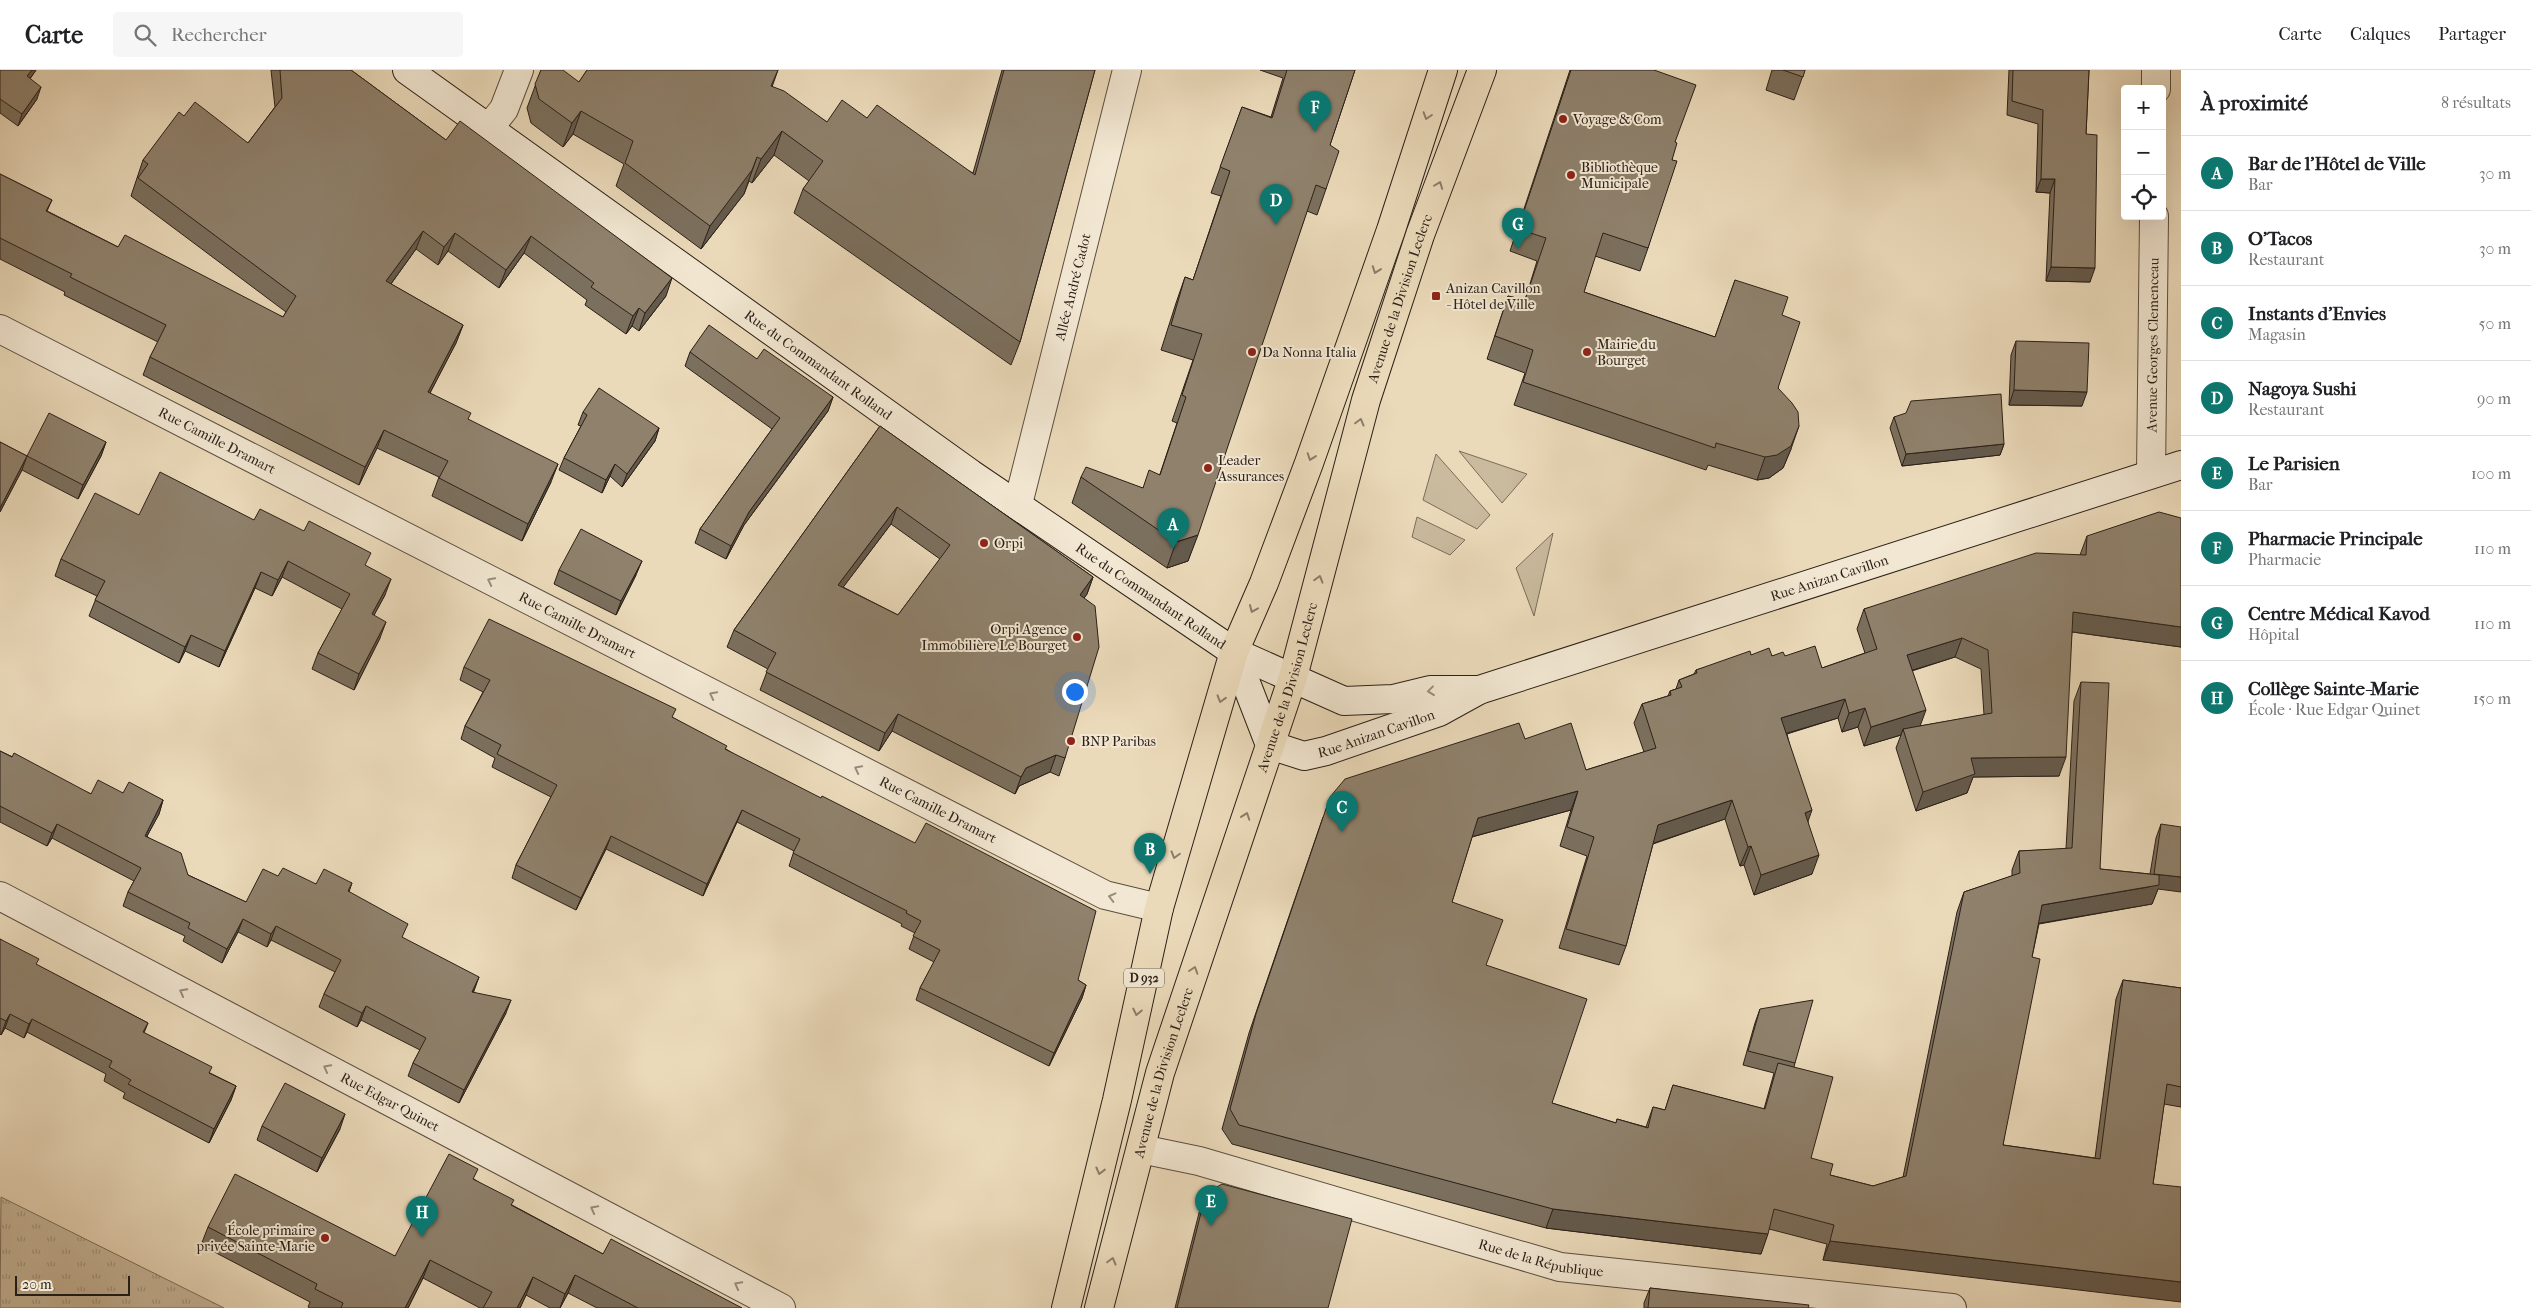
<!DOCTYPE html>
<html lang="fr">
<head>
<meta charset="utf-8">
<style>
  :root { --surface:#fff; --page:#f6f6f6; --text:#202124; --muted:#757577; --line:#e0e0e0; --accent:#0f766e }
  body { margin:0; font-family:"IM FELL French Canon",serif; background:var(--page); color:var(--text) }
  .controls { position:absolute; right:15px; top:15px; display:grid; overflow:hidden; border-radius:5px; box-shadow:0 5px 20px #0002 }
  .controls button { width:45px; height:45px; display:grid; place-items:center; padding:0; border:0; border-bottom:1px solid var(--line); background:var(--surface); color:var(--text); font:25px sans-serif }
  .scale { position:absolute; left:15px; bottom:12px; width:115px; box-sizing:border-box; padding-left:5px; border:2px solid #2b2018; border-top:0; font-size:14px; line-height:18px; white-space:nowrap; color:#2b2018; -webkit-text-stroke:4px #f2e7d2; paint-order:stroke }
  .you { position:absolute; left:1074px; top:621px; width:18px; height:18px; margin:-12px; border:4px solid #fff; border-radius:50%; background:#1a73e8; box-shadow:0 0 0 8px #1a73e833 }
  .badge { display:grid; place-items:center; width:32px; height:32px; border-radius:50%; background:var(--accent); color:#fff; font-size:16px; font-weight:700 }
  .pin { position:absolute; translate:-50% -41px; filter:drop-shadow(0 1px 2px #0008) }
  .pin::after { content:''; position:absolute; top:26px; width:18px; height:15px; background:inherit; clip-path:polygon(0 0,100% 0,50% 100%) }
  .list { margin:0; padding:0; list-style:none }
  h2 { display:flex; justify-content:space-between; align-items:center; height:65px; margin:0; padding:0 20px; font-size:21px }
  h2 small { font-size:16px; font-weight:400; color:var(--muted) }
  .list li { display:grid; grid-template-columns:32px 1fr auto; gap:15px; align-items:center; box-sizing:border-box; height:75px; padding:0 20px; border-top:1px solid var(--line) }
  .list b { display:block; font-size:19px; white-space:nowrap }
  .list p { margin:0; font-size:16px; white-space:nowrap; color:var(--muted) }
  .list em { font-size:16px; font-style:normal; color:var(--muted) }
  .icon { flex:none; width:28px; height:28px; fill:none; stroke:currentColor; stroke-width:2; stroke-linecap:round; stroke-linejoin:round }
  .map { position:relative; flex:none; width:2181px; height:1238px; overflow:hidden }
  header { display:flex; align-items:center; gap:30px; box-sizing:border-box; height:70px; padding:0 25px; background:var(--surface); border-bottom:1px solid var(--line) }
  header strong { font-size:24px }
  nav { display:flex; gap:28px; margin-inline-start:auto; font-size:18px }
  .search { width:350px; height:45px; background:var(--page); display:flex; align-items:center; gap:12px; box-sizing:border-box; padding:0 18px; border-radius:5px; color:var(--muted); font-size:19px }
  main { display:flex }
  aside { flex:1; background:var(--surface) }
  .map>svg:first-child { display:block }
  .green { fill:#caba9e; stroke:#7a6d5b }
  .park { fill:url(#park-tufts); stroke:#7a6d5b }
  .lines { fill:none; stroke-linecap:round; stroke-linejoin:round }
  .street-casing { stroke:#5b4e40; stroke-width:30 }
  .secondary-casing { stroke:#2b2018; stroke-width:30 }
  .primary-casing { stroke:#2b2018; stroke-width:30 }
  .street { stroke:#f2e7d2; stroke-width:28 }
  .secondary { stroke:#f2e7d2; stroke-width:28 }
  .primary { stroke:#ebdaba; stroke-width:28 }
  .wall { fill:#7b6f5d; stroke:#2b2018; fill-rule:evenodd }
  .shaded-wall { fill:#645a4c; stroke:#2b2018 }
  .building { fill:#8f816c; stroke:#2b2018; fill-rule:evenodd }
  .oneway { stroke:#8b7d69 }
  .oneway2 { stroke:#988d7e }
  .poi-dot { fill:#8f2418; stroke:#f2e7d2; stroke-width:2 }
  .labels { text-anchor:middle; stroke-width:4; stroke-linejoin:round; paint-order:stroke }
  .shield { fill:#f2e7d2; stroke:#675c50; stroke-width:1 }
  .shield-label { font-size:12px; font-weight:bold; fill:#2b2018 }
  .poi-label { font-size:14px; fill:#2b2018; stroke:#f2e7d2; text-anchor:start }
  .street-label { font-size:14px; fill:#2b2018; stroke:#f2e7d2 }
</style>
</head>
<body>
<header>
<strong>Carte</strong>
<div class="search"><svg class="icon" aria-label="search" viewBox="0 0 24 24"><circle cx="10" cy="10" r="6"/><path d="M15 15l6 6"/></svg>Rechercher</div>
<nav><a>Carte</a><a>Calques</a><a>Partager</a></nav>
</header>
<main>
<div class="map">
<svg width="2181" height="1238" viewBox="0 0 2181 1238">
  <defs>
    <pattern id="park-tufts" width="24" height="20" patternUnits="userSpaceOnUse" patternTransform="scale(1.25)"><rect width="24" height="20" fill="#caba9e"/><path d="M3 7l-1-3M5 7V3M7 7l1-3M15 17l-1-3M17 17v-4M19 17l1-3" fill="none" stroke="#a49780"/></pattern>
  </defs>
  <rect width="100%" height="100%" fill="#ebdaba"/>
  <filter id="stains"><feTurbulence type="fractalNoise" baseFrequency=".004" numOctaves="4"/><feColorMatrix values="0 0 0 0 .2 0 0 0 0 .09 0 0 0 0 .02 0 0 0 .5 -.17"/></filter>
  <radialGradient id="worn" r=".72"><stop offset=".6" stop-color="#630" stop-opacity="0"/><stop offset="1" stop-color="#630" stop-opacity=".3"/></radialGradient>
  <g class="green">
    <polygon points="1459,381 1527,404 1502,433"/>
    <polygon points="1436,384 1490,445 1477,459 1423,430"/>
    <polygon points="1417,447 1465,470 1450,485 1412,467"/>
    <polygon points="1553,463 1534,546 1516,498"/>
  </g>
  <polygon class="park" points="1,1127 224,1238 0,1238"/>
  <g class="lines">
    <g class="street-casing">
      <g id="street">
        <polyline points="2156,19 2156,0"/>
        <polyline points="489,58 504,39 519,0"/>
        <path id="s1" d="M0,259L1105,825L1159,838"/>
        <path id="s2" d="M2151,404L2154,146"/>
        <path id="s3" d="M1018,434L1127,0"/>
        <path id="s4" d="M0,826L781,1238"/>
        <path id="s5" d="M1141,1079L1199,1091L1560,1197L1952,1238"/>
      </g>
    </g>
    <g class="secondary-casing">
      <g id="secondary">
        <path id="s6" d="M407,0L971,404L1234,582L1344,631L1393,629L1430,620H1479"/>
        <path id="s7" d="M1234,582L1270,675L1304,686L1326,681L1439,642L1479,620L2181,395"/>
      </g>
    </g>
    <g class="primary-casing">
      <g id="primary">
        <polyline points="1066,1238 1117,1030 1159,838 1234,582 1264,513 1309,393 1391,160 1443,0"/>
        <path id="s8" d="M1099,1238L1160,1003L1293,607L1366,330L1420,165L1482,0"/>
      </g>
    </g>
    <use href="#street" class="street"/>
    <use href="#secondary" class="secondary"/>
    <use href="#primary" class="primary"/>
  </g>
  <g class="wall">
    <polygon points="0,0 36,0 30,9 37,29 18,56 0,43"/>
    <polygon points="271,0 351,0 446,70 666,226 639,261 632,256 626,264 585,235 587,230 524,183 499,218 448,181 438,195 416,179 391,214 463,255 456,273 430,323 469,350 551,412 522,471 432,426 439,407 377,378 359,415 143,305 150,287 158,272 64,225 65,222 0,189 0,104 52,130 47,141 118,177 283,247 286,242 131,126 143,90 184,46 248,73 275,37"/>
    <polygon points="541,0 579,12 587,0 778,0 772,17 827,52 867,48 973,103 1002,0 1095,0 1020,272 1011,295 794,143 803,119 809,111 774,85 752,113 749,111 744,124 701,179 616,116 624,94 573,64 563,77 531,53 527,38"/>
    <polygon points="1260,0 1355,0 1330,75 1326,119 1317,145 1307,141 1188,491 1167,498 1072,433 1081,407 1143,418 1160,404 1177,353 1172,351 1193,290 1161,280 1176,233 1185,207 1193,210 1221,126 1211,123 1242,37 1271,47 1283,8"/>
    <polygon points="1570,0 1654,0 1675,72 1672,90 1648,178 1640,201 1595,186 1584,222 1715,267 1735,210 1782,245 1778,318 1791,379 1783,398 1769,408 1757,410 1708,395 1706,400 1514,335 1525,303 1487,289 1508,226 1525,230 1537,191 1510,181"/>
    <polygon points="1772,0 1805,0 1794,30 1766,20"/>
    <polygon points="2009,0 2089,0 2086,64 2090,212 2046,211 2050,123 2036,122 2038,54 2007,45"/>
    <polygon points="2016,271 2082,336 2009,335 2011,285"/>
    <polygon points="690,282 757,289 833,327 828,341 744,455 726,489 695,473 700,459 772,359 685,296"/>
    <polygon points="583,342 659,358 655,371 622,417 610,406 602,423 559,400 564,388 581,356 578,355"/>
    <polygon points="1894,347 2004,374 2000,385 1902,396 1890,358"/>
    <path d="M880,356L1093,507L1087,524L1084,528L1065,688L1059,706L1050,702L1019,716L1015,724L892,661L879,681L760,620L768,599L727,577L734,560ZM891,454L940,489L898,545L843,517Z"/>
    <polygon points="0,372 27,386 106,372 101,386 78,429 22,400 0,442"/>
    <polygon points="254,450 366,496 385,525 374,545 380,568 354,620 312,599 318,583 342,539 282,507 272,526 255,518 219,597 185,581 179,593 89,546 97,526 55,506 61,489"/>
    <path d="M2087,466L2181,577L2072,562L2059,706L1973,707L1967,723L1916,741L1896,678L1901,665L1864,676L1858,657L1842,662L1838,648L1787,664L1808,752L1812,804L1754,825L1744,795L1740,796L1725,749L1653,774L1626,876L1619,895L1559,878L1587,786L1560,776L1571,740L1472,767L1452,832L1486,895L1552,1033L1616,1053L1617,1049L1646,1057L1653,1037L1665,1040L1673,1015L1764,1039L1774,1003L1743,995L1755,953L1760,939L1795,993L1794,997L1811,1088L1830,1105L1873,1116L1903,1107L1957,842L1964,822L2012,806V800L2019,781L2066,779L2074,631L2081,612L2100,799L2150,804L2156,768L2161,754L2158,819L2152,834L2039,854L2032,887L2003,1075L2095,1088L2116,929L2123,910L2181,918V1037L2164,1034L2153,1114L1823,1190L1827,1174L1769,1159L1761,1184L1546,1158L1232,1074L1222,1059L1249,963L1323,747L1525,669L1586,700L1644,682L1634,653L1642,634L1668,626L1670,621L1676,619L1679,610L1694,604L1696,600L1751,585L1785,586L1822,598L1865,583L1857,559L1864,539L2080,485ZM1955,587L1981,599L1984,645L1920,656L1912,601Z"/>
    <polygon points="559,500 636,505 616,545 554,514"/>
    <polygon points="464,597 672,647 726,679 1078,910 1086,915 1082,928 1049,996 916,930 920,918 934,892 909,879 915,863 901,856 902,854 789,796 794,781 737,752 703,826 606,779 576,840 512,808 516,795 551,727 492,697 495,688 461,669 465,656 483,622 460,610"/>
    <polygon points="0,681 91,724 123,723 163,730 159,744 147,766 188,805 246,832 278,806 316,814 352,813 349,822 403,868 474,922 506,943 459,1033 408,1006 413,993 420,980 361,950 357,957 319,937 324,924 335,902 271,870 267,877 238,862 222,893 183,871 185,866 123,836 128,822 134,811 52,768 47,776 0,752"/>
    <polygon points="0,869 37,895 148,953 144,963 210,1003 236,1016 231,1030 209,1073 123,1028 125,1023 104,1011 106,1004 27,962 24,968 5,958 1,965 0,964"/>
    <polygon points="262,1056 340,1059 317,1102 257,1070"/>
    <polygon points="474,1109 512,1135 603,1184 742,1238 597,1238 568,1223 560,1238 550,1238 526,1225 520,1238 480,1238 423,1208 408,1238 310,1238 308,1237 310,1232 201,1175 208,1157 395,1186"/>
    <polygon points="1206,1123 1328,1238 1175,1238 1199,1143"/>
    <polygon points="1650,1218 1808,1238 1644,1238 1644,1233"/>
  </g>
  <g class="shaded-wall">
    <polygon points="32,0 36,0 23,18 27,6"/>
    <polygon points="41,17 37,29 18,56 22,44"/>
    <polygon points="581,41 573,64 563,77 572,53"/>
    <polygon points="782,61 774,85 752,113 761,89"/>
    <polygon points="757,87 744,124 701,179 710,156"/>
    <polygon points="2041,109 2055,109 2050,123 2036,122"/>
    <polygon points="423,161 416,179 380,229 386,211"/>
    <polygon points="455,163 448,181 438,195 444,177"/>
    <polygon points="531,166 524,183 499,218 506,200"/>
    <polygon points="2051,197 2095,198 2090,212 2046,211"/>
    <polygon points="672,208 666,226 639,261 645,243"/>
    <polygon points="639,238 632,256 626,264 633,246"/>
    <polygon points="463,255 456,273 421,340 428,322"/>
    <polygon points="2014,320 2087,322 2082,336 2009,335"/>
    <polygon points="833,327 828,341 744,455 726,489 731,476 749,442"/>
    <polygon points="1799,356 1791,379 1783,398 1769,408 1757,410 1765,387"/>
    <polygon points="659,358 655,371 622,417 627,404"/>
    <polygon points="384,360 377,378 359,415 365,397"/>
    <polygon points="106,372 101,386 78,429 83,415"/>
    <polygon points="2004,374 2000,385 1902,396 1906,384"/>
    <polygon points="27,386 22,400 0,442 0,438"/>
    <polygon points="558,394 551,412 522,471 528,454"/>
    <polygon points="615,394 610,406 602,423 606,410"/>
    <polygon points="897,437 891,454 832,532 838,515"/>
    <polygon points="1198,465 1188,491 1167,498 1176,472"/>
    <polygon points="288,491 282,507 272,526 278,510"/>
    <polygon points="642,491 636,505 616,545 621,531"/>
    <polygon points="261,502 255,518 219,597 225,581"/>
    <polygon points="1093,507 1087,524 1074,542 1080,525"/>
    <polygon points="391,509 385,525 366,560 372,544"/>
    <polygon points="2073,542 2181,557 2181,577 2066,561"/>
    <polygon points="386,552 380,568 354,620 359,604"/>
    <polygon points="191,565 185,581 179,593 185,577"/>
    <polygon points="1962,568 1955,587 1900,604 1907,585"/>
    <polygon points="1845,629 1838,648 1774,667 1781,648"/>
    <polygon points="1865,638 1858,657 1842,662 1849,643"/>
    <polygon points="1926,640 1919,659 1903,659 1901,665 1864,676 1871,657"/>
    <polygon points="898,644 892,661 879,681 885,663"/>
    <polygon points="1056,685 1050,702 1019,716 1015,724 1021,707 1026,698"/>
    <polygon points="2066,687 2059,706 1973,707 1967,723 1916,741 1923,722 1971,688"/>
    <polygon points="1578,721 1571,740 1471,767 1478,748"/>
    <polygon points="163,730 159,744 140,779 145,766"/>
    <polygon points="1732,730 1725,749 1651,774 1658,755"/>
    <polygon points="742,740 737,752 703,826 707,814"/>
    <polygon points="1812,740 1805,760 1805,743"/>
    <polygon points="57,754 52,768 47,776 52,763"/>
    <polygon points="611,766 606,779 576,840 581,828"/>
    <polygon points="1751,776 1744,795 1740,796 1748,777"/>
    <polygon points="1819,785 1812,804 1754,825 1761,805"/>
    <polygon points="2154,804 2181,807 2181,822 2158,819 2152,834 2035,854 2042,835 2149,817"/>
    <polygon points="243,849 238,862 222,893 227,879"/>
    <polygon points="276,856 271,870 267,877 271,864"/>
    <polygon points="479,907 474,921 467,936 472,922"/>
    <polygon points="1086,915 1082,928 1049,996 1054,983"/>
    <polygon points="511,930 506,943 459,1033 464,1020"/>
    <polygon points="366,936 361,950 357,957 362,943"/>
    <polygon points="10,944 5,958 1,965 6,951"/>
    <polygon points="32,949 27,962 24,968 29,954"/>
    <polygon points="236,1016 231,1030 209,1073 214,1059"/>
    <polygon points="345,1044 340,1059 317,1102 322,1088"/>
    <polygon points="1553,1139 1768,1164 1761,1184 1546,1158"/>
    <polygon points="1830,1171 2181,1212 2181,1232 1823,1190"/>
    <polygon points="430,1190 423,1208 408,1238 405,1238"/>
    <polygon points="575,1205 568,1223 560,1238 565,1224"/>
    <polygon points="533,1207 526,1225 520,1238 517,1238"/>
  </g>
  <g class="building">
    <polygon points="0,0 32,0 27,6 41,17 22,44 0,29"/>
    <polygon points="280,0 351,0 446,70 460,51 672,208 645,243 639,238 633,246 591,217 594,213 531,166 506,200 455,163 444,177 423,161 386,211 463,255 428,322 471,343 468,349 558,394 528,454 439,408 448,391 384,360 365,397 150,287 166,255 70,207 72,204 0,168 0,104 52,130 46,141 118,177 125,165 283,247 296,226 138,108 148,94 143,90 179,42 184,46 195,32 248,73 282,28"/>
    <polygon points="541,0 563,0 579,12 587,0 778,0 771,16 784,21 827,52 842,30 867,48 877,35 975,105 1004,0 1095,0 1020,272 803,119 823,91 782,61 761,89 757,87 752,100 710,156 625,93 633,71 581,41 572,53 539,29 535,14"/>
    <polygon points="1287,0 1355,0 1330,75 1339,81 1326,119 1316,115 1198,465 1176,472 1081,407 1086,397 1143,418 1149,400 1160,405 1186,327 1182,325 1202,264 1171,255 1185,207 1193,210 1230,101 1220,97 1242,37 1272,48"/>
    <polygon points="1571,0 1654,0 1696,15 1675,72 1677,73 1672,90 1677,91 1648,178 1603,163 1584,222 1715,267 1735,210 1788,227 1782,245 1800,252 1778,318 1792,333 1798,342 1799,356 1791,376 1777,385 1765,387 1716,373 1715,378 1523,312 1533,280 1495,266 1508,226 1525,230 1546,168 1518,159"/>
    <polygon points="1783,0 1805,0 1803,7"/>
    <polygon points="2013,0 2089,0 2086,64 2097,65 2095,198 2051,197 2055,109 2041,109 2043,40 2012,31"/>
    <polygon points="709,255 757,289 764,279 833,327 749,442 731,476 700,459 780,348 690,282"/>
    <polygon points="2016,271 2089,273 2087,322 2014,320"/>
    <polygon points="599,318 659,358 627,404 615,394 606,410 564,388 587,345 583,342"/>
    <polygon points="2001,324 2004,374 1906,384 1894,347 1906,343 1911,331"/>
    <polygon points="49,343 106,372 83,415 27,386 0,438 0,372 27,386"/>
    <path d="M880,356L1093,507L1080,525L1095,536L1099,577L1065,688L1056,685L1026,698L1021,707L898,644L885,663L766,602L776,583L734,560ZM897,437L950,475L898,545L838,515Z"/>
    <polygon points="160,402 254,450 260,439 304,461 309,451 371,483 365,495 391,509 372,544 386,552 359,604 318,583 350,524 288,491 278,510 261,502 225,581 191,565 185,577 95,530 105,511 61,489 95,423 139,445"/>
    <polygon points="2159,442 2181,448 2181,557 2073,542 2066,687 1971,688 1975,704 1923,722 1903,659 1992,643 1988,580 1962,568 1907,585 1926,640 1871,657 1865,638 1849,643 1845,629 1781,648 1812,740 1805,743 1819,785 1761,805 1751,776 1748,777 1732,730 1658,755 1626,876 1566,859 1594,767 1567,757 1578,721 1478,748 1452,832 1503,850 1486,895 1587,929 1552,1033 1616,1053 1617,1049 1648,1058 1653,1037 1665,1040 1673,1015 1765,1039 1778,993 1833,1007 1811,1088 1833,1094 1830,1105 1873,1116 1906,1106 1964,822 2020,803 2019,781 2072,778 2081,612 2109,613 2100,799 2159,805 2159,815 2042,835 2032,887 2040,889 2003,1075 2100,1089 2123,910 2181,918 2181,1017 2167,1014 2153,1114 2181,1117 2181,1212 1830,1171 1834,1155 1774,1139 1768,1164 1553,1139 1239,1055 1230,1039 1256,944 1330,727 1345,709 1519,653 1525,669 1571,653 1586,700 1656,678 1642,634 1671,625 1670,621 1682,617 1679,610 1697,603 1696,600 1750,581 1751,585 1769,578 1772,586 1783,582 1785,586 1815,576 1822,598 1877,579 1864,539 2036,483 2086,485 2087,466"/>
    <polygon points="581,459 642,491 621,531 559,500"/>
    <polygon points="489,549 676,639 672,647 727,676 725,679 821,728 822,726 915,773 926,753 1096,841 1078,910 1086,915 1054,983 920,918 940,880 913,866 921,851 906,843 907,841 793,783 800,769 742,740 707,814 611,766 581,828 516,795 557,715 497,684 501,675 465,656 490,610 464,597"/>
    <polygon points="0,681 12,687 14,683 91,724 98,710 123,723 129,712 163,730 145,766 181,783 188,805 246,832 263,799 278,806 283,798 316,814 324,799 352,813 348,821 408,854 402,867 479,907 472,922 511,930 464,1020 413,993 426,968 366,936 362,943 324,924 341,890 276,856 271,864 243,849 227,879 188,858 190,853 128,822 141,798 57,754 52,763 0,736"/>
    <polygon points="2161,754 2181,757 2181,807 2154,804"/>
    <polygon points="0,869 39,889 36,894 148,953 143,962 212,997 209,1003 236,1016 214,1059 128,1014 131,1010 109,997 112,991 32,949 29,954 10,944 6,951 0,948"/>
    <polygon points="1813,930 1795,993 1748,981 1760,939"/>
    <polygon points="285,1013 345,1044 322,1088 262,1056"/>
    <polygon points="449,1084 478,1099 473,1109 514,1130 511,1135 603,1184 611,1169 742,1238 638,1238 575,1205 565,1224 533,1207 517,1238 483,1238 492,1222 430,1190 405,1238 341,1238 343,1233 315,1219 317,1214 208,1157 235,1104 395,1186"/>
    <polygon points="1222,1114 1352,1149 1328,1238 1177,1238 1206,1123"/>
    <polygon points="1650,1218 1809,1235 1808,1238 1648,1238"/>
  </g>
  <defs><path id="oneway-chevron" d="M-2-3.5L2.5 0L-2 3.5" fill="none" stroke-width="1.6" stroke-linecap="round" stroke-linejoin="round" transform="scale(1.25)"/></defs>
  <g class="oneway">
    <use href="#oneway-chevron" transform="translate(1427 46) rotate(108)"/>
    <use href="#oneway-chevron" transform="translate(1439 115) rotate(-69)"/>
    <use href="#oneway-chevron" transform="translate(1376 200) rotate(110)"/>
    <use href="#oneway-chevron" transform="translate(1360 352) rotate(-75)"/>
    <use href="#oneway-chevron" transform="translate(1311 387) rotate(109)"/>
    <use href="#oneway-chevron" transform="translate(1319 509) rotate(-74)"/>
    <use href="#oneway-chevron" transform="translate(1253 539) rotate(113)"/>
    <use href="#oneway-chevron" transform="translate(1221 629) rotate(107)"/>
    <use href="#oneway-chevron" transform="translate(1246 746) rotate(-71)"/>
    <use href="#oneway-chevron" transform="translate(1175 785) rotate(106)"/>
    <use href="#oneway-chevron" transform="translate(1194 900) rotate(-72)"/>
    <use href="#oneway-chevron" transform="translate(1137 942) rotate(102)"/>
    <use href="#oneway-chevron" transform="translate(1100 1101) rotate(104)"/>
    <use href="#oneway-chevron" transform="translate(1112 1191) rotate(-75)"/>
  </g>
  <g class="oneway2">
    <use href="#oneway-chevron" transform="translate(491 511) rotate(-153)"/>
    <use href="#oneway-chevron" transform="translate(1431 621) rotate(173)"/>
    <use href="#oneway-chevron" transform="translate(713 625) rotate(-153)"/>
    <use href="#oneway-chevron" transform="translate(858 699) rotate(-153)"/>
    <use href="#oneway-chevron" transform="translate(1112 827) rotate(-166)"/>
    <use href="#oneway-chevron" transform="translate(183 922) rotate(-152)"/>
    <use href="#oneway-chevron" transform="translate(327 998) rotate(-152)"/>
    <use href="#oneway-chevron" transform="translate(594 1139) rotate(-152)"/>
    <use href="#oneway-chevron" transform="translate(738 1215) rotate(-152)"/>
  </g>
  <g class="poi-dot">
    <circle cx="1563" cy="49" r="5"/>
    <circle cx="1571" cy="105" r="5"/>
    <rect x="1431" y="221" width="10" height="10" rx="2.5"/>
    <circle cx="1252" cy="282" r="5"/>
    <circle cx="1587" cy="282" r="5"/>
    <circle cx="1208" cy="398" r="5"/>
    <circle cx="984" cy="473" r="5"/>
    <circle cx="1077" cy="567" r="5"/>
    <circle cx="1071" cy="671" r="5"/>
    <circle cx="325" cy="1168" r="5"/>
  </g>
  <g class="labels">
    <rect class="shield" x="1124" y="898.5" width="40" height="19" rx="4"/>
    <g class="shield-label">
      <text x="1144" y="912">D 932</text>
    </g>
    <g class="poi-label">
      <text x="1573" y="54">Voyage &amp; Com</text>
      <text x="1581" y="102">Bibliothèque<tspan x="1581" dy="16">Municipale</tspan></text>
      <text x="1446" y="223">Anizan Cavillon<tspan x="1446" dy="16">- Hôtel de Ville</tspan></text>
      <text x="1597" y="279">Mairie du<tspan x="1597" dy="16">Bourget</tspan></text>
      <text x="1262" y="287">Da Nonna Italia</text>
      <text x="1218" y="395">Leader<tspan x="1218" dy="16">Assurances</tspan></text>
      <text x="994" y="478">Orpi</text>
      <text x="1067" y="564" text-anchor="end">Orpi Agence<tspan x="1067" dy="16">Immobilière Le Bourget</tspan></text>
      <text x="1081" y="676">BNP Paribas</text>
      <text x="315" y="1165" text-anchor="end">École primaire<tspan x="315" dy="16">privée Sainte-Marie</tspan></text>
    </g>
    <g class="street-label">
      <text dy="5" stroke="none"><textPath href="#s3" startOffset="224">Allée André Cadot</textPath></text>
      <text dy="5" stroke="none"><textPath href="#s8" startOffset="1054">Avenue de la Division Leclerc</textPath></text>
      <text dy="5" stroke="none"><textPath href="#s2" startOffset="129">Avenue Georges Clemenceau</textPath></text>
      <text dy="5" stroke="none"><textPath href="#s6" startOffset="506">Rue du Commandant Rolland</textPath></text>
      <text dy="5" stroke="none"><textPath href="#s1" startOffset="244">Rue Camille Dramart</textPath></text>
      <text dy="5" stroke="none"><textPath href="#s7" startOffset="691">Rue Anizan Cavillon</textPath></text>
      <text dy="5" stroke="none"><textPath href="#s6" startOffset="911">Rue du Commandant Rolland</textPath></text>
      <text dy="5" stroke="none"><textPath href="#s1" startOffset="649">Rue Camille Dramart</textPath></text>
      <text dy="5" stroke="none"><textPath href="#s8" startOffset="649">Avenue de la Division Leclerc</textPath></text>
      <text dy="5" stroke="none"><textPath href="#s7" startOffset="211">Rue Anizan Cavillon</textPath></text>
      <text dy="5" stroke="none"><textPath href="#s1" startOffset="1054">Rue Camille Dramart</textPath></text>
      <text dy="5" stroke="none"><textPath href="#s8" startOffset="244">Avenue de la Division Leclerc</textPath></text>
      <text dy="5" stroke="none"><textPath href="#s4" startOffset="441">Rue Edgar Quinet</textPath></text>
      <text dy="5" stroke="none"><textPath href="#s5" startOffset="415">Rue de la République</textPath></text>
    </g>
  </g>
  <rect width="100%" height="100%" filter="url(#stains)"/>
  <rect width="100%" height="100%" fill="url(#worn)"/>
</svg>
<div class="controls">
<button>+</button>
<button>−</button>
<button><svg class="icon" aria-label="locate" viewBox="0 0 24 24"><circle cx="12" cy="12" r="6"/><path d="M12 2v4M12 18v4M2 12h4M18 12h4"/></svg></button>
</div>
<div class="scale">20 m</div>
<div class="you"></div>
<div class="pin badge" style="left:1173px;top:479px">A</div>
<div class="pin badge" style="left:1150px;top:804px">B</div>
<div class="pin badge" style="left:1342px;top:762px">C</div>
<div class="pin badge" style="left:1276px;top:155px">D</div>
<div class="pin badge" style="left:1211px;top:1156px">E</div>
<div class="pin badge" style="left:1315px;top:62px">F</div>
<div class="pin badge" style="left:1518px;top:179px">G</div>
<div class="pin badge" style="left:422px;top:1167px">H</div>
</div>
<aside>
<h2>À proximité<small>8 résultats</small></h2>
<ul class="list">
<li><span class="badge">A</span><div><b>Bar de l'Hôtel de Ville</b><p>Bar</p></div><em>30 m</em></li>
<li><span class="badge">B</span><div><b>O'Tacos</b><p>Restaurant</p></div><em>30 m</em></li>
<li><span class="badge">C</span><div><b>Instants d'Envies</b><p>Magasin</p></div><em>50 m</em></li>
<li><span class="badge">D</span><div><b>Nagoya Sushi</b><p>Restaurant</p></div><em>90 m</em></li>
<li><span class="badge">E</span><div><b>Le Parisien</b><p>Bar</p></div><em>100 m</em></li>
<li><span class="badge">F</span><div><b>Pharmacie Principale</b><p>Pharmacie</p></div><em>110 m</em></li>
<li><span class="badge">G</span><div><b>Centre Médical Kavod</b><p>Hôpital</p></div><em>110 m</em></li>
<li><span class="badge">H</span><div><b>Collège Sainte-Marie</b><p>École · Rue Edgar Quinet</p></div><em>150 m</em></li>
</ul>
</aside>
</main>
</body>
</html>
